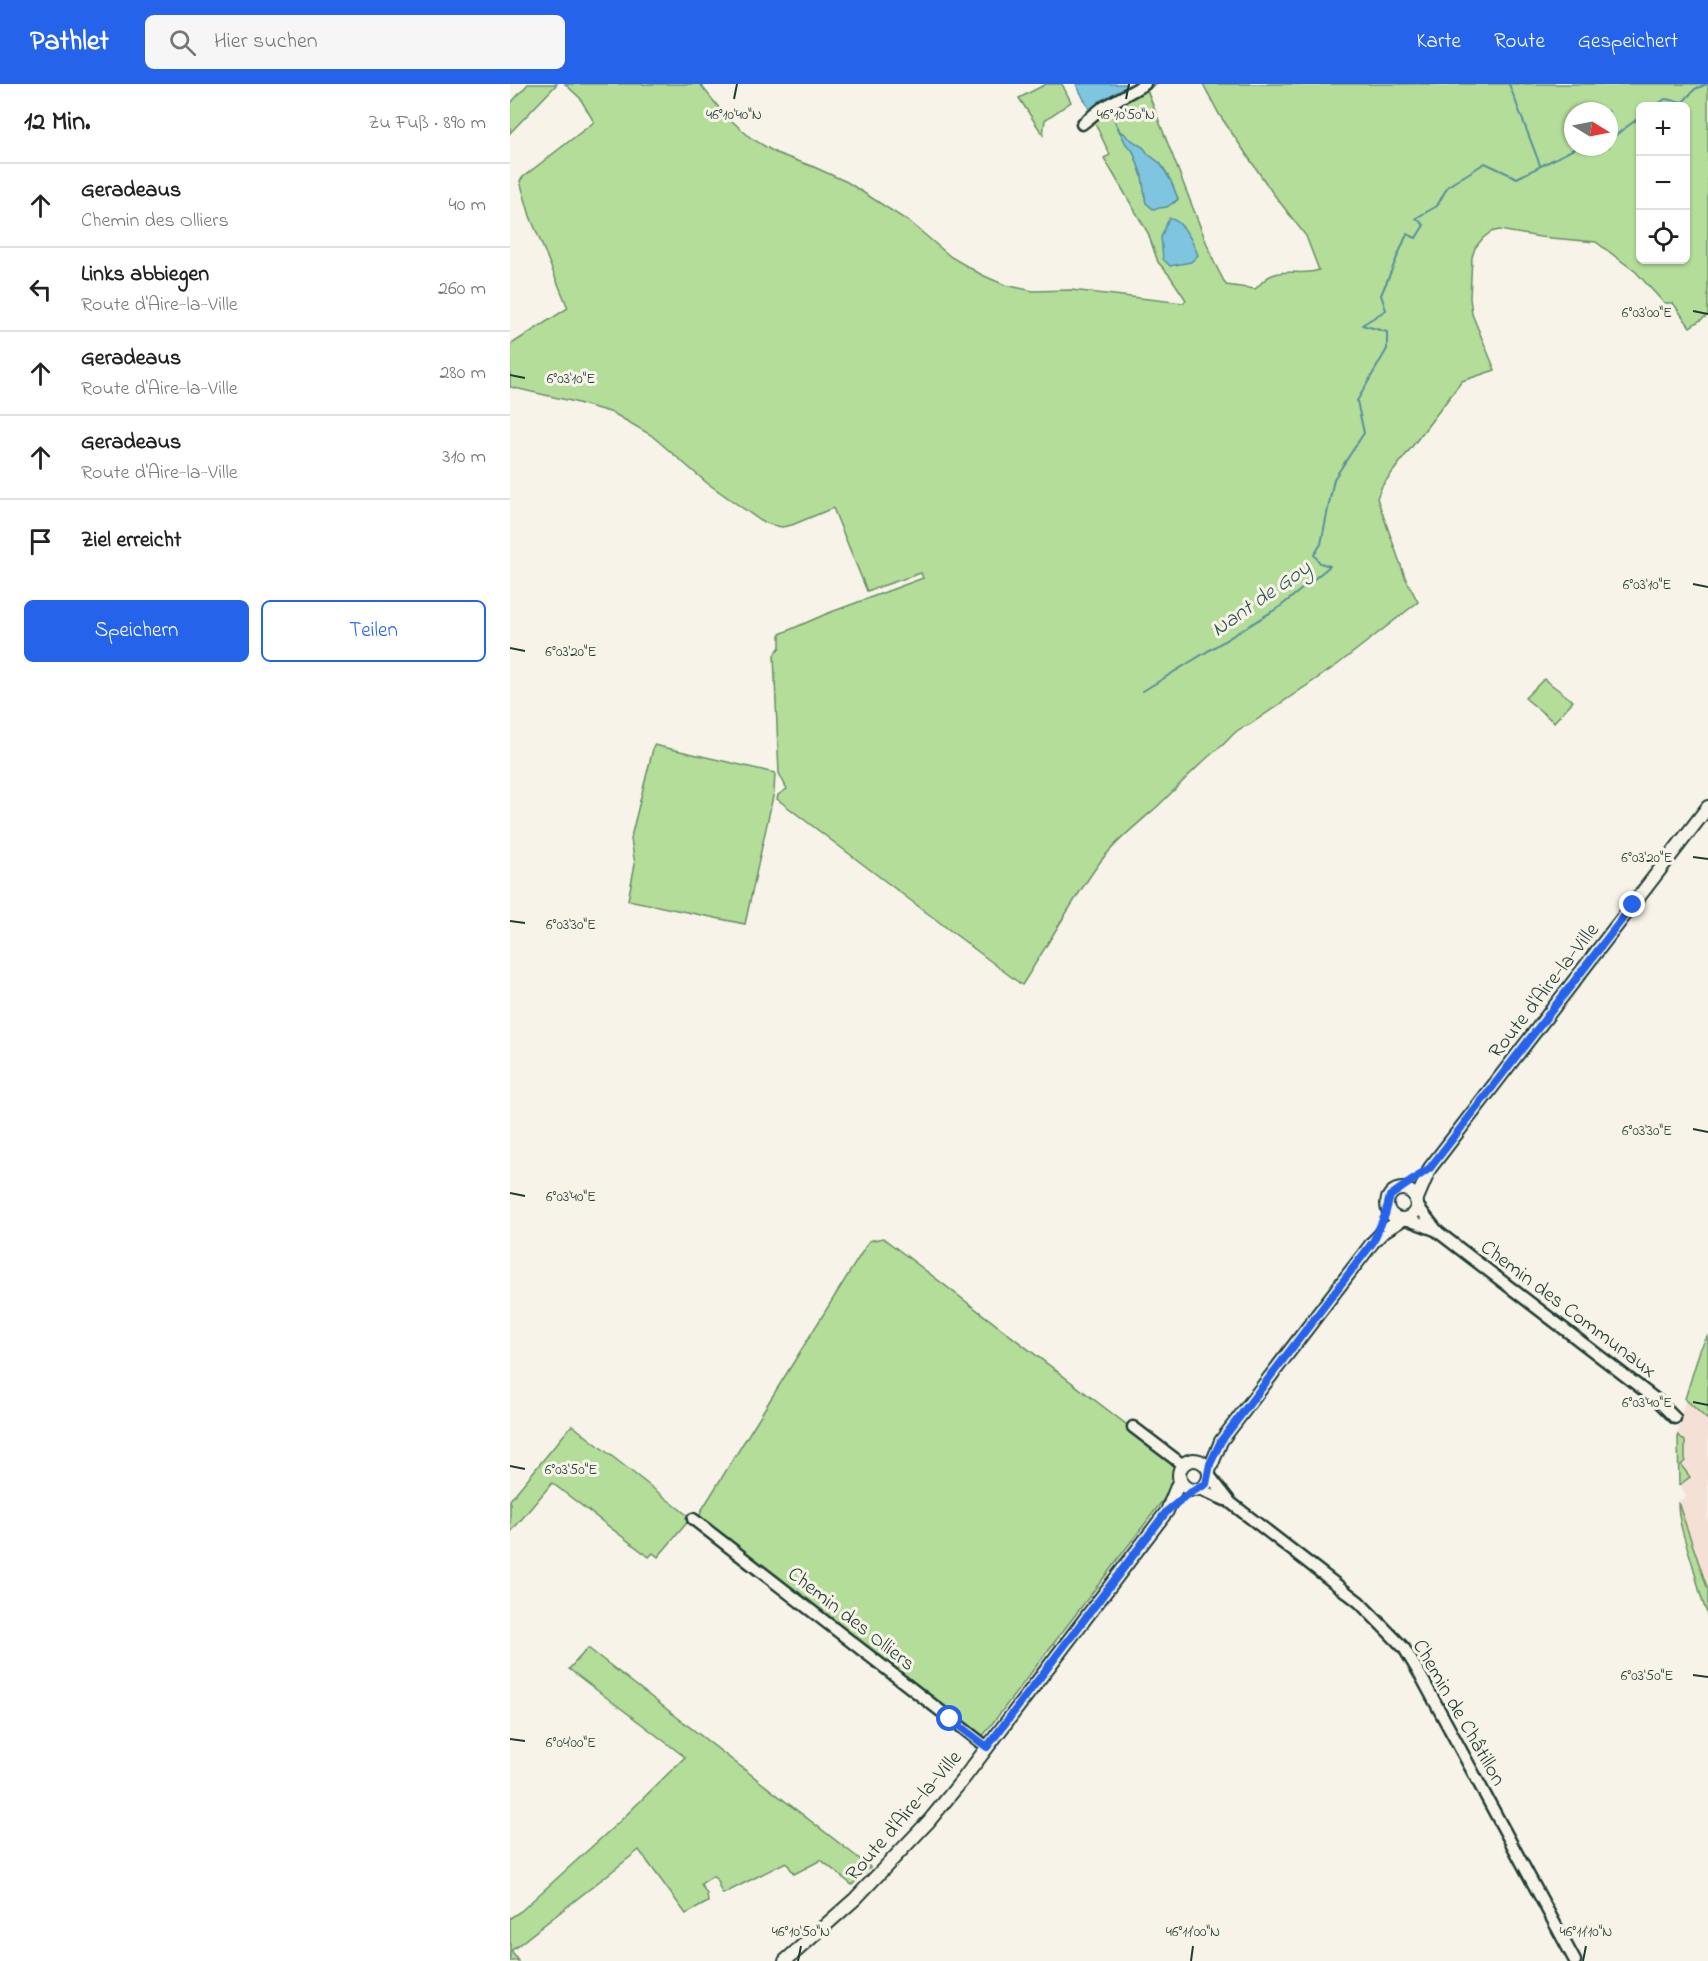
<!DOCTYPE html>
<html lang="de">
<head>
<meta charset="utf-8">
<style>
  :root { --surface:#fff; --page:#f6f6f6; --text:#222; --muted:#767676; --line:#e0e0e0; --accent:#2563eb }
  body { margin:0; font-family:"Indie Flower",sans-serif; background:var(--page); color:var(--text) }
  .controls { position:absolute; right:18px; top:18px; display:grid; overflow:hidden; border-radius:9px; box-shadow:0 2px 4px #0004 }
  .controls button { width:54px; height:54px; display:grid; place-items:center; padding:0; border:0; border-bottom:2px solid var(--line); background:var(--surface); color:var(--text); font:30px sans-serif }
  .compass { position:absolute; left:1054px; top:18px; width:54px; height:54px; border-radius:50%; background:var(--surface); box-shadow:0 2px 4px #0004; rotate:100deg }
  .stop { position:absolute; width:18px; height:18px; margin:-14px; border:4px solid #2563eb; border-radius:50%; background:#fff }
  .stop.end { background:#2563eb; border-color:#fff; box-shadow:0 2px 6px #0008 }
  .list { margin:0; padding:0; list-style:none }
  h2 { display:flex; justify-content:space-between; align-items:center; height:78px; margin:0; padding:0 24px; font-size:26px }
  h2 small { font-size:20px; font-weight:400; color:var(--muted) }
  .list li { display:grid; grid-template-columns:39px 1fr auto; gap:18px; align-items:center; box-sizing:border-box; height:84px; padding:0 24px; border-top:2px solid var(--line) }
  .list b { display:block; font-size:22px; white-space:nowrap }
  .list p { margin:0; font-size:20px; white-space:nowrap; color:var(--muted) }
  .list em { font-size:20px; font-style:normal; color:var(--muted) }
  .actions { display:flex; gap:12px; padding:18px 24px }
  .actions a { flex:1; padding:14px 0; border:2px solid var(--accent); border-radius:9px; text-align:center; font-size:21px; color:var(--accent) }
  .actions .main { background:var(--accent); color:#fff }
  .icon { flex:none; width:33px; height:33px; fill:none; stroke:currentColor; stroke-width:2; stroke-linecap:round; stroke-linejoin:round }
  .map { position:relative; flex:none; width:1198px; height:1877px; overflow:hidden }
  header { display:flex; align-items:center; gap:36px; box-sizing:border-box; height:84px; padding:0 30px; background:var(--accent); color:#fff }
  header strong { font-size:28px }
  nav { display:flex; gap:33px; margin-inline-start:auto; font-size:21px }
  .search { width:420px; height:54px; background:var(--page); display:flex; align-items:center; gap:15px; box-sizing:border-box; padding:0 21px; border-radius:9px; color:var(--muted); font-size:22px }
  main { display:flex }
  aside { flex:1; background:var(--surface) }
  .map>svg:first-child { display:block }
  .built { fill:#f5e0d6 }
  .green { fill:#b4dd9a; stroke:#6a8d67; stroke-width:1.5; fill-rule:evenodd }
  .water { fill:#7fc5e0; stroke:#598f9b; stroke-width:1.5 }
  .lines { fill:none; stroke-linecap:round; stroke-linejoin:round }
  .stream { stroke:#598f9b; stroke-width:2 }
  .minor-casing { stroke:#1f3d34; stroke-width:15 }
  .major-casing { stroke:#1f3d34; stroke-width:16 }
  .minor { stroke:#f7f3e8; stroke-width:10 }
  .major { stroke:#f7f3e8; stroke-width:12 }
  .route { stroke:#2563eb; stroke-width:8 }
  .ticks { fill:none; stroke:#1f3d34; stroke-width:2 }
  .labels { text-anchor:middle; stroke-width:6; stroke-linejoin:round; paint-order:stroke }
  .street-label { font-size:21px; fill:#1f3d34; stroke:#f7f3e8 }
  .water-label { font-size:22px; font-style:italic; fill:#325856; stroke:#f7f3e8 }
  .ticks-label { font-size:15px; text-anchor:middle; fill:#1f3d34; stroke:#f7f3e8; stroke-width:6; stroke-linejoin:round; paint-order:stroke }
</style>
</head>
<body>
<header>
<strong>Pathlet</strong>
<div class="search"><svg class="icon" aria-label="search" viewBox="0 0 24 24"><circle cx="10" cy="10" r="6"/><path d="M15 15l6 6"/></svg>Hier suchen</div>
<nav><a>Karte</a><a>Route</a><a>Gespeichert</a></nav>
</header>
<main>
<aside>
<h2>12 Min.<small>Zu Fuß · 890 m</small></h2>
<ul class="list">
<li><svg class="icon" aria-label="ahead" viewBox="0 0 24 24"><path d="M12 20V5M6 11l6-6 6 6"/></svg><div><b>Geradeaus</b><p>Chemin des Olliers</p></div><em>40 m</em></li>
<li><svg class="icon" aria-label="left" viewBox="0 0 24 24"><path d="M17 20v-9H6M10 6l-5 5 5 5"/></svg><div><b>Links abbiegen</b><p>Route d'Aire-la-Ville</p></div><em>260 m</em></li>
<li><svg class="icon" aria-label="ahead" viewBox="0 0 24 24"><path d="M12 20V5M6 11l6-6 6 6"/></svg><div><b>Geradeaus</b><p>Route d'Aire-la-Ville</p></div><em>280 m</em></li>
<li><svg class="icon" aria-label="ahead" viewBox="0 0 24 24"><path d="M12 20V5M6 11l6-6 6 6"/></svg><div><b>Geradeaus</b><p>Route d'Aire-la-Ville</p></div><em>310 m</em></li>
<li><svg class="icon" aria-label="arrive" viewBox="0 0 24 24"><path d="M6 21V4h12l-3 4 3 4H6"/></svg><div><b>Ziel erreicht</b></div></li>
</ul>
<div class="actions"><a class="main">Speichern</a><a>Teilen</a></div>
</aside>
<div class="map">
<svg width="1198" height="1877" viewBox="0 0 1198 1877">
  <rect width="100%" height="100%" fill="#f7f3e8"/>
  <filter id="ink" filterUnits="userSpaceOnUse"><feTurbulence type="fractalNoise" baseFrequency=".0167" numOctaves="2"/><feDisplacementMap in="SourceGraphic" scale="12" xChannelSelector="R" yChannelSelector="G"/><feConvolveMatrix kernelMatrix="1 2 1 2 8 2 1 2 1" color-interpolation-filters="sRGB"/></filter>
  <g filter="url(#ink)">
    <polygon class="built" points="1175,1315 1198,1336 1198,1506 1168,1418 1176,1412 1169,1401 1168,1351"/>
    <g class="green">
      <polygon points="18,0 47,0 0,49 0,20"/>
      <path d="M55,0H190L214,30L241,54L266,69L304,83L337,98L401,139L441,173L472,191L495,201L523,207L561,206L673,219L676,216L660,192L648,178L638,149L594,74L600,71L583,35L616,0L618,4L630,0H646L637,6L704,178L716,201L745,205C750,201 754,195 760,192C775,184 794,192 809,186L796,152L762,108L709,30L693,0H1198V231L1180,243L1163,219H1154L1126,188L1086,158L1030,153L989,146L981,148L973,154L965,164L962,173L960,214L962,230L985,286L952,297L872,402L867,414L895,493L908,518L827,581L739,641C725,644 720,656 709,664C687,681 669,702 649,721C629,739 607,756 590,778C562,817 538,860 512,901L267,715L268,711L277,705L269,689L264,571L270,563V550L316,530L413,494L411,489L357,507L323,424L282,441L272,443L262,441L251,437L197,399L141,351L103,329L61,317L0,303V261L58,224L20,132L10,97L13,93L84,38L70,14ZM1130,22H1176V176H1130ZM1063,27H1099V63H1063ZM623,67C654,73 657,88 668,115L664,119H636L632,92Z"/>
      <polygon points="536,0 552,0 561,18 535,36 533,51 509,14"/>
      <polygon points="1034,595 1063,617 1044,638 1015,614"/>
      <polygon points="144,661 265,689 264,708 235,840 118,816 125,780 121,755 122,749"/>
      <polygon points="373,1154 659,1373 665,1382 663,1403 472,1653 192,1439 190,1433 191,1427 359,1157"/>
      <polygon points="1198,1251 1198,1336 1175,1315 1190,1266"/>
      <polygon points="62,1341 181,1434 148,1473 143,1469 139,1473 42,1399 0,1449 0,1416"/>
      <polygon points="1168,1351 1175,1357 1175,1377 1171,1381 1180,1393 1169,1401"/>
      <path d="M1168,1418L1198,1506V1531C1190,1515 1188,1499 1183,1482C1177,1461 1168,1440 1168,1418Z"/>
      <polygon points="78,1564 360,1783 342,1801 311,1776 284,1790 276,1778 213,1810 209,1803 209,1798 203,1792 191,1800 197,1810 198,1818 176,1830 129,1766 1,1867 8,1877 0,1877 0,1834 11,1827 109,1738 175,1673 59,1585"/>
    </g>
    <g class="water">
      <polygon points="566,0 616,0 618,4 580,27"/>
      <polygon points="610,48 614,49 617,53 634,64 638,70 650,79 661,97 668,115 657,123 643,125 636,119 632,92 623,67 616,60"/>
      <path d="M659,134C674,137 683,158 688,171L681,178L660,182L653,175L651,153Z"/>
    </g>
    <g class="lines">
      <g class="stream">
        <polyline points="999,0 1030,81"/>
        <polyline points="1145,22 1155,15 1173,18 1185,5 1197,0"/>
        <polyline points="599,24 610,48"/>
        <polyline points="1099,56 1130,33"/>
        <polyline points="633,607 771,522 820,482 810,479 804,471 811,460 824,395 854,349 847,317 877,265 877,248 852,241 876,226 871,211 897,150 906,154 914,141 906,134 927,122 938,102 975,79 1007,94 1066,64 1090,63"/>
      </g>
      <g class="minor-casing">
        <g id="minor">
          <polyline points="572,40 592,24 635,0"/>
          <polyline points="907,1121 928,1148 1148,1317 1165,1334"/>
          <polyline points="896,1135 925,1146"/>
          <polyline points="623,1343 673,1381"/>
          <polyline points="699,1391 721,1419 849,1518 894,1564 912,1594 1065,1877"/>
          <polyline points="689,1405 715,1416"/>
          <polyline points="183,1435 477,1663"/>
        </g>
      </g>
      <g class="major-casing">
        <g id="major">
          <circle cx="892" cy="1120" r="15"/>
          <polyline points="906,1117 920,1084 1198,723"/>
          <circle cx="684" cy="1391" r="15"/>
          <polyline points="699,1387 711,1357 863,1158 874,1147 893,1135"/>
          <polyline points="275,1877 345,1815 419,1737 454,1694 657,1427 670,1395"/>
        </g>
      </g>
      <use href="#minor" class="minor"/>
      <use href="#major" class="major"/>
    </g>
  </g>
  <g class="lines" filter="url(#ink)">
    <polyline class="route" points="440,1635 477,1663 657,1427 678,1410 696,1400 700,1380 711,1357 863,1158 875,1131 880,1112 920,1084 1123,821"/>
  </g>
  <path class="ticks" d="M224,15L227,0M616,15L619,0M1183,227L1198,230M0,291L15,294M1183,500L1198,503M0,564L15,567M1183,773L1198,775M0,837L15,839M1183,1045L1198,1048M0,1109L15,1112M1183,1318L1198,1321M0,1382L15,1385M1183,1591L1198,1593M0,1655L15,1657M288,1877L291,1862M681,1877L683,1862M1073,1877L1076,1862"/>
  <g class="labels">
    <g class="street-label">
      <text transform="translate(1033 906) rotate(-52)" y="7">Route d'Aire-la-Ville</text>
      <text transform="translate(1059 1224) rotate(37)" y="7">Chemin des Communaux</text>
      <text transform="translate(342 1534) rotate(38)" y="7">Chemin des Olliers</text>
      <text transform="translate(950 1628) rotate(60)" y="7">Chemin de Châtillon</text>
      <text transform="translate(393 1731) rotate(-49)" y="7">Route d'Aire-la-Ville</text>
    </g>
    <g class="water-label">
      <text transform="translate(750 513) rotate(-35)" y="8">Nant de Goy</text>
    </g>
  </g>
  <g class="ticks-label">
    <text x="224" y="35">46°10'40"N</text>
    <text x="616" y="35">46°10'50"N</text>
    <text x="1137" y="233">6°03'00"E</text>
    <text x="61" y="299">6°03'10"E</text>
    <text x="1137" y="505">6°03'10"E</text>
    <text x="61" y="572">6°03'20"E</text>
    <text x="1137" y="778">6°03'20"E</text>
    <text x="61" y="845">6°03'30"E</text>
    <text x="1137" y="1051">6°03'30"E</text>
    <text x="61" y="1117">6°03'40"E</text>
    <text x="1137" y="1323">6°03'40"E</text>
    <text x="61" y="1390">6°03'50"E</text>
    <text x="1137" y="1596">6°03'50"E</text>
    <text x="61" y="1663">6°04'00"E</text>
    <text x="291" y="1852">46°10'50"N</text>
    <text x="683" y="1852">46°11'00"N</text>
    <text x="1076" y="1852">46°11'10"N</text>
  </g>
</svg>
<div class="controls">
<button>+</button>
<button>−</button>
<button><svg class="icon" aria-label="locate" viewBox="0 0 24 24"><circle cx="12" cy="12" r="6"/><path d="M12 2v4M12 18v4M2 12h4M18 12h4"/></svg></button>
</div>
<svg class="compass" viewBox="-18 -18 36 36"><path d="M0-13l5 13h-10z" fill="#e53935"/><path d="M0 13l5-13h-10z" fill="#767676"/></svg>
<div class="stop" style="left:440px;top:1635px"></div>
<div class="stop end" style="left:1123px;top:821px"></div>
</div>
</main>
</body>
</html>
